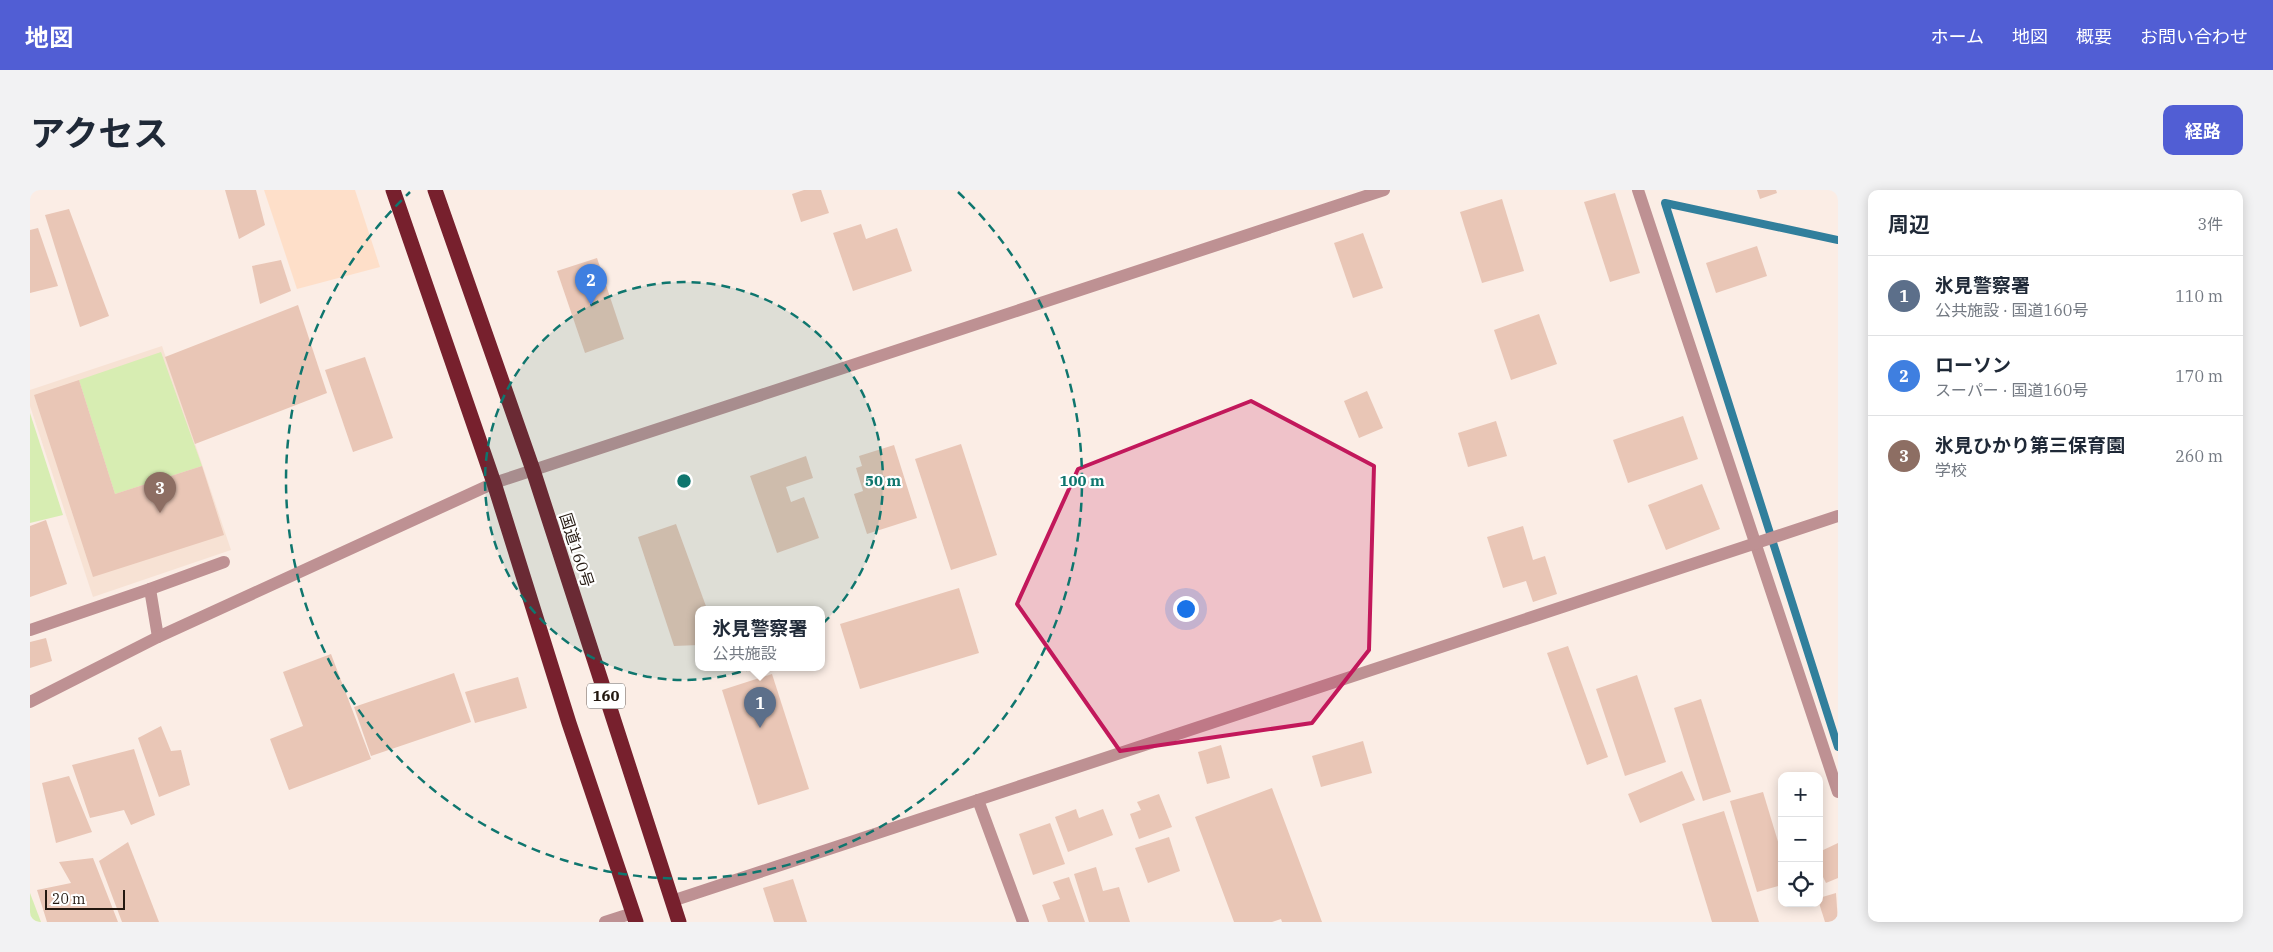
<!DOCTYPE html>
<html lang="ja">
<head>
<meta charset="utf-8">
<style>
  :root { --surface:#fff; --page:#f2f2f3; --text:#1f2937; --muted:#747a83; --line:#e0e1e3; --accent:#515ed4 }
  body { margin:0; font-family:"IBM Plex Serif","Noto Sans JP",serif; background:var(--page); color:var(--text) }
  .controls { position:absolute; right:15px; bottom:15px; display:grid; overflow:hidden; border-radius:10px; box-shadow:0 2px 12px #0003 }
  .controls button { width:45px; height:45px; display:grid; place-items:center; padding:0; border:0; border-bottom:1px solid var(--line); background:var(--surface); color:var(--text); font:25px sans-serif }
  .scale { position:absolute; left:15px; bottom:12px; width:80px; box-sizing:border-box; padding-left:5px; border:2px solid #231810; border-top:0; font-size:14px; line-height:18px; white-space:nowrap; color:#231810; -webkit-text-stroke:4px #fff; paint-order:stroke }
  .you { position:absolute; left:1155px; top:418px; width:18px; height:18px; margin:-12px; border:4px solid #fff; border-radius:50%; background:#1a73e8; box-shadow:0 0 0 8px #1a73e833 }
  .badge { display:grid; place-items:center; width:32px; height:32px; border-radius:50%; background:var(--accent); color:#fff; font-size:16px; font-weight:700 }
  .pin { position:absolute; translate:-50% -41px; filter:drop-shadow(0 1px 2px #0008) }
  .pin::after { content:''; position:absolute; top:26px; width:18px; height:15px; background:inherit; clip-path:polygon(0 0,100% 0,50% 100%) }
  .popup { position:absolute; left:665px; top:416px; width:130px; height:65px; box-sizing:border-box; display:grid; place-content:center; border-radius:10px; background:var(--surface); filter:drop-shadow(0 1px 4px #0005); font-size:16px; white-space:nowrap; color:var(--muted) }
  .popup b { font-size:19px; color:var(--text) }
  .popup::after { content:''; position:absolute; left:50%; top:100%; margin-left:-10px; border:10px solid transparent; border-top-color:var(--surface) }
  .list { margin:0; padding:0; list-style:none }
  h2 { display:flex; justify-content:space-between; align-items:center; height:65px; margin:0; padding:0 20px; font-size:21px }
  h2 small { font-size:16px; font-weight:400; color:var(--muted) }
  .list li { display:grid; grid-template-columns:32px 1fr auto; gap:15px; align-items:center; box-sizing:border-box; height:80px; padding:0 20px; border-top:1px solid var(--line) }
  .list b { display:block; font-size:19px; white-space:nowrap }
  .list p { margin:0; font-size:16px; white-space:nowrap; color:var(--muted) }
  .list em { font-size:16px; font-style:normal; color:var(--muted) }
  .icon { flex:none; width:28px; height:28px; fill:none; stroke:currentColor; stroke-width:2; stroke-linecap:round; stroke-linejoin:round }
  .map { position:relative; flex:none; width:1808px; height:732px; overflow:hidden; border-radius:10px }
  header { display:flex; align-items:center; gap:30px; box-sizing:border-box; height:70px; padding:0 25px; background:var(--accent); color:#fff }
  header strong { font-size:24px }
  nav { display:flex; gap:28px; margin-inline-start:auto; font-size:18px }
  .intro { display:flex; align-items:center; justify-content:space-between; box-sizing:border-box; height:120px; padding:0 30px }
  h1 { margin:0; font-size:35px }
  .button { padding:12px 22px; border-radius:10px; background:var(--accent); color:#fff; font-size:18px; font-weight:700 }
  main { display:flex; gap:30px; padding:0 30px }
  aside { flex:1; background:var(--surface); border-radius:10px; box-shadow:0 2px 12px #0003 }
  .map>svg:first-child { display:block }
  .built { fill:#fedfc9 }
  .education { fill:#f7e2d4 }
  .green { fill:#d7edb2 }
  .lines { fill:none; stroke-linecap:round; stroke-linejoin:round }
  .stream { stroke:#317f9c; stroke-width:8 }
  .building { fill:#e9c6b6 }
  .minor { stroke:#be9193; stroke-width:12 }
  .highway { stroke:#77202d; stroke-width:15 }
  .marked { fill:#c2185b; fill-opacity:0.2; stroke:#c2185b; stroke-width:4; stroke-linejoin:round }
  .ring { fill:none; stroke:#0f766e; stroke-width:2.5; stroke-dasharray:9 6 }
  .labels { text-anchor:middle; stroke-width:4.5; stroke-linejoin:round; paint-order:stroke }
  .shield { fill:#fff; stroke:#655d58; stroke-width:1 }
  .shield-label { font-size:15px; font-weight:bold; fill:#231810 }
  .street-label { font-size:16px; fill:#231810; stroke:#fff }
  .centre { fill:#0f766e; stroke:#fff; stroke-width:2.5 }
  .ring-label { font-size:15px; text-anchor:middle; font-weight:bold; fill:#0f766e; stroke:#fff; stroke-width:4.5; stroke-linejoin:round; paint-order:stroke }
</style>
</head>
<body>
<header>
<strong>地図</strong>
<nav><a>ホーム</a><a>地図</a><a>概要</a><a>お問い合わせ</a></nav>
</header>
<div class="intro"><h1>アクセス</h1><a class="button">経路</a></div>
<main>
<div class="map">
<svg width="1808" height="732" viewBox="0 0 1808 732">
  <rect width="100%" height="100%" fill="#fbede5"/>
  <polygon class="built" points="234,0 325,0 350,77 267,99"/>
  <polygon class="education" points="132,156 201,360 63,407 0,216 0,200"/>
  <g class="green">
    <polygon points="131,162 172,276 85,304 49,190"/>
    <polygon points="0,223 33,325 0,333"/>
    <polygon points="0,703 11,732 0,732"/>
  </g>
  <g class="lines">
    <polyline class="stream" points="1808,50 1635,13 1808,557"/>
  </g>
  <g class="building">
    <polygon points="195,0 226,0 235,35 209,49"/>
    <polygon points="774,0 791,0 799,23 771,32 762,4"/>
    <polygon points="1727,0 1746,0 1747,3 1730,9"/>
    <polygon points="1585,3 1610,83 1580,92 1554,12"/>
    <polygon points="1472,9 1494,81 1452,93 1430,22"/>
    <polygon points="39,19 79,126 50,137 15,25"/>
    <polygon points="831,34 836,49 867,38 882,81 823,101 803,43"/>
    <polygon points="8,38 28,96 0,103 0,40"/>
    <polygon points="1333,43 1353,98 1323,108 1304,53"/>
    <polygon points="1727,56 1737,86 1686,103 1676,73"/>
    <polygon points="567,68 594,149 555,163 527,81"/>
    <polygon points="251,70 261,101 230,114 222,76"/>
    <polygon points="268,115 297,203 165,254 135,167"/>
    <polygon points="1509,124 1527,174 1481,190 1464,140"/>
    <polygon points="335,167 363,248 323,262 295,180"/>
    <polygon points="49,190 85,304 172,276 194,345 63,387 4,205"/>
    <polygon points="1337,201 1353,238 1329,248 1314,211"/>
    <polygon points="1653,226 1668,269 1598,293 1583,250"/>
    <polygon points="1466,231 1477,266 1438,277 1428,243"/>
    <polygon points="931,254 967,365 921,380 885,269"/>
    <polygon points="864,255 887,328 837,344 824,304 833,301 826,278 832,276 829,266"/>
    <polygon points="776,266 783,288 756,297 761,312 774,307 789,348 747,363 720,286"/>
    <polygon points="1672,294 1690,339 1636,360 1618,315"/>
    <polygon points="16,330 37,394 0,407 0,336"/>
    <polygon points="646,334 677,419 669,419 669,455 644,456 608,347"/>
    <polygon points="1493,336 1503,370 1515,366 1527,404 1503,412 1496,391 1473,398 1457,347"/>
    <polygon points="929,398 949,463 830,499 810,434"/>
    <polygon points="16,448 22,471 0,478 0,452"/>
    <polygon points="1538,456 1578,567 1557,575 1517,463"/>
    <polygon points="301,464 341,569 259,600 240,549 273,536 253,482"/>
    <polygon points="424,483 441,532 341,566 324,517"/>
    <polygon points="742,484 779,599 728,615 692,500"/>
    <polygon points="1607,485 1636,572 1595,586 1566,499"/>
    <polygon points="488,487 497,518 445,533 435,502"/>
    <polygon points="1671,509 1701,602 1673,611 1644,518"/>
    <polygon points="131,536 141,561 151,560 160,595 129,607 108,548"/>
    <polygon points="1333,551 1342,583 1291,597 1282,566"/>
    <polygon points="1191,555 1200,588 1177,594 1168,562"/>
    <polygon points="104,559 125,625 101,635 94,620 60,628 42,575"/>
    <polygon points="1652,581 1665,610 1610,633 1598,604"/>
    <polygon points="39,586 62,642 26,653 12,593"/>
    <polygon points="1242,598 1292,732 1252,732 1251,729 1242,732 1204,732 1165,627"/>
    <polygon points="1733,602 1752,665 1752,695 1727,702 1700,611"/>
    <polygon points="1129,604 1142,637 1109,649 1100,624 1111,620 1107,612"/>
    <polygon points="1046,619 1049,628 1073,619 1083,645 1038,662 1025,627"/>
    <polygon points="1694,621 1729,732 1682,732 1652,634"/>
    <polygon points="1020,633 1035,674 1003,685 989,644"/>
    <polygon points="1139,647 1150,681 1118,693 1105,658"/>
    <polygon points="98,652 129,732 92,732 69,671"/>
    <polygon points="1808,653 1808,688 1796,693 1789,679 1789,662"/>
    <polygon points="63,668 88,732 17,732 7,700 41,693 29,672"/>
    <polygon points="1066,677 1073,701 1089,697 1100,732 1059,732 1044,684"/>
    <polygon points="1039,687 1055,732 1018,732 1012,715 1030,709 1023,692"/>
    <polygon points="763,689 777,732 744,732 733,698"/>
    <polygon points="1806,703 1808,732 1795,732 1789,713 1789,708"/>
  </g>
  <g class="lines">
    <g class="minor">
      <polyline points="1608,0 1808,602"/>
      <polyline points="120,399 194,372"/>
      <polyline points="0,440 120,399 128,447"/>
      <polyline points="0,512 128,447 464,293 1354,0"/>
      <polyline points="948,610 993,732"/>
      <polyline points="642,711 1808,326"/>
      <polyline points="575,732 603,723"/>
    </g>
    <g class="highway">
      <polyline points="363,0 464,293 539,533 606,732"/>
      <polyline points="405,0 503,280 649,732"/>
    </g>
  </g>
  <path class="marked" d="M1221,211L1344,276L1339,460L1282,533L1090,561L987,414L1048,279Z"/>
  <circle cx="654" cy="291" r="199" fill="#0f766e" fill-opacity=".12"/>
  <g class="ring">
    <circle cx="654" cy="291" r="199"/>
    <path d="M928 2A398 398 0 1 1 380 2"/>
  </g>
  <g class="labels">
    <rect class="shield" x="557" y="493.5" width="38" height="25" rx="4"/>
    <g class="shield-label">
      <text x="576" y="511">160</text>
    </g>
    <g class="street-label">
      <text transform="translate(547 360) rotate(72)" y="6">国道160号</text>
    </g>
  </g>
  <circle cx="654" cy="291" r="8" class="centre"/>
  <g class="ring-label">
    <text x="853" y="296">50 m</text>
    <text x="1052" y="296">100 m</text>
  </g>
</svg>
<div class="controls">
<button>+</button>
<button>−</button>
<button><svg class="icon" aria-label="locate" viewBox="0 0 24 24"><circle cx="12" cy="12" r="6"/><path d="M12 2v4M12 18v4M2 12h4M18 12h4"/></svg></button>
</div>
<div class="scale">20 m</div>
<div class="you"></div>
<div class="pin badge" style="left:730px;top:538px;background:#5c6f8a">1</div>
<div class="popup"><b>氷見警察署</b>公共施設</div>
<div class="pin badge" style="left:561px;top:115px;background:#3f7fe0">2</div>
<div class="pin badge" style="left:130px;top:323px;background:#8d6e63">3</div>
</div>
<aside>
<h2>周辺<small>3件</small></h2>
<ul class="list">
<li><span class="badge" style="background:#5c6f8a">1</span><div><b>氷見警察署</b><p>公共施設 · 国道160号</p></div><em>110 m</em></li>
<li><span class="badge" style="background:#3f7fe0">2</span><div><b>ローソン</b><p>スーパー · 国道160号</p></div><em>170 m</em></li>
<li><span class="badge" style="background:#8d6e63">3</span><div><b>氷見ひかり第三保育園</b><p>学校</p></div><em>260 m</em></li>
</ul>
</aside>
</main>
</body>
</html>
